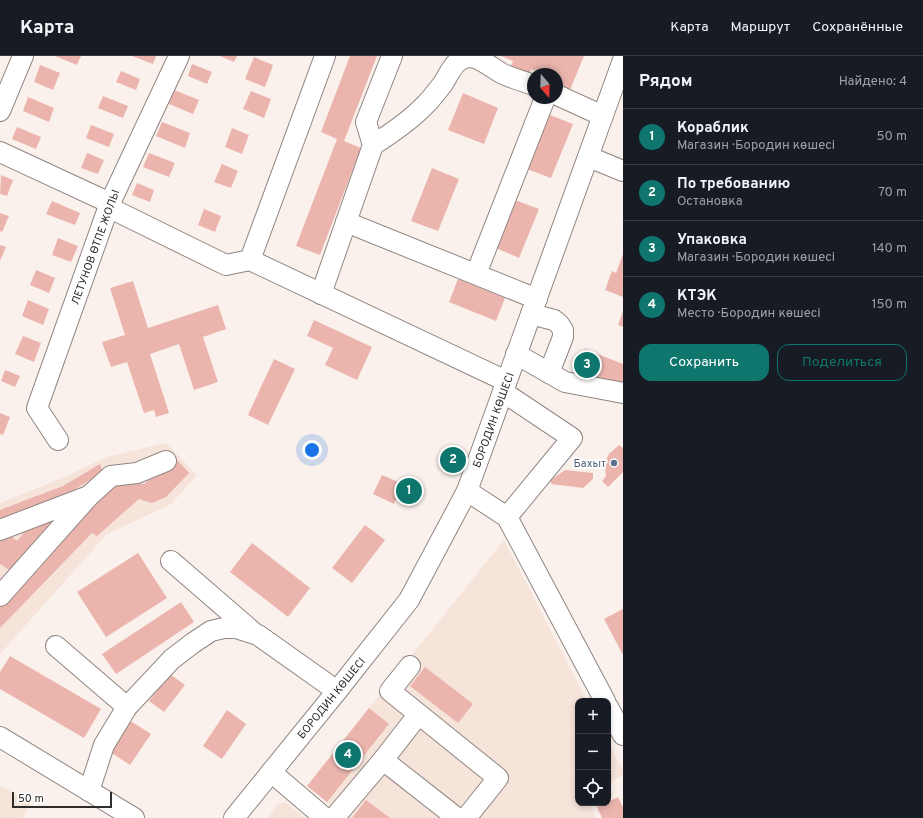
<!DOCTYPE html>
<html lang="ru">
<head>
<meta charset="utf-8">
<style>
  :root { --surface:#171b24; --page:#20242c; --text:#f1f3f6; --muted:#9ea1a6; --line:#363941; --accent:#0f766e }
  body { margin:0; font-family:Overpass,sans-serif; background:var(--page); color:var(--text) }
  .controls { position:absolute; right:12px; bottom:12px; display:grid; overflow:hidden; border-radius:8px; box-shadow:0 2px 6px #0003 }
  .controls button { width:36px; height:36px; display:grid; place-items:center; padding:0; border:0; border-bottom:1px solid var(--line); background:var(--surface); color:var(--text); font:20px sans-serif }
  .compass { position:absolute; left:527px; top:12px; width:36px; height:36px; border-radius:50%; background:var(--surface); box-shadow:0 2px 6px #0003; rotate:161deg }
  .scale { position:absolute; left:12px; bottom:10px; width:100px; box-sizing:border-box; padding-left:4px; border:2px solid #2f2c2a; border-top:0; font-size:11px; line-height:14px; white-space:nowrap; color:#2f2c2a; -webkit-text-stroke:3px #fff; paint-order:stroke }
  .you { position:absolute; left:312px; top:394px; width:14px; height:14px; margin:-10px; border:3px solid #fff; border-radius:50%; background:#1a73e8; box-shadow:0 0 0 6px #1a73e833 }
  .badge { display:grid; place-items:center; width:26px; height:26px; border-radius:50%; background:var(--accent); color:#fff; font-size:13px; font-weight:700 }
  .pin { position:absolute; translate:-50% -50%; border:2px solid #fff; box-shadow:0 1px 4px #0006 }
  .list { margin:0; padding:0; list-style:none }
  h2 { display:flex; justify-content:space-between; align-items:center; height:52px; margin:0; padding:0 16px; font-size:17px }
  h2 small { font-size:13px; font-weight:400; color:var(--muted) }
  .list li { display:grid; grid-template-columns:26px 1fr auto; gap:12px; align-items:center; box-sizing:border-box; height:56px; padding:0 16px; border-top:1px solid var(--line) }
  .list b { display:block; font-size:15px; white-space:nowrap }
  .list p { margin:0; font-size:13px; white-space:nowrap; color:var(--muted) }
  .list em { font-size:13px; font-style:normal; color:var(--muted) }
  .actions { display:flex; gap:8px; padding:12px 16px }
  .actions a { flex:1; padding:9px 0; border:1px solid var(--accent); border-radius:12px; text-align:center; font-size:14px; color:var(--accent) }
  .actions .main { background:var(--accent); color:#fff }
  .icon { flex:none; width:22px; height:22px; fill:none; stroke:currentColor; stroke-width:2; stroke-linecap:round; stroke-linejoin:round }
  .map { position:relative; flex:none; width:623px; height:762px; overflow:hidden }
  header { display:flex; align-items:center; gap:24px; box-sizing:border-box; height:56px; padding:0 20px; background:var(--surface); border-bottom:1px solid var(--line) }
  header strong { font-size:19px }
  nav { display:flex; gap:22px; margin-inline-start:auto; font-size:14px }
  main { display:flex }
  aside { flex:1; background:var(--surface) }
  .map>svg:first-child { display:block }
  .built { fill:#f6e4db }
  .building { fill:#ebb5ae }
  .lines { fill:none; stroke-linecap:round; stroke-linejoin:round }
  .minor-casing { stroke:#8f8682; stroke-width:22 }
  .minor { stroke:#fff; stroke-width:20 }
  .service-dot { fill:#5c6f8a; stroke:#fff; stroke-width:1.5 }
  .labels { text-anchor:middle; stroke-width:4; stroke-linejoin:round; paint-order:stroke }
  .street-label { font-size:11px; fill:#2f2c2a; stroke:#fff }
  .service-label { font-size:11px; fill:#4e5e75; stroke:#fff; text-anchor:end }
</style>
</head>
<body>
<header>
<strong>Карта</strong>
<nav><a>Карта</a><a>Маршрут</a><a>Сохранённые</a></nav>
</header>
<main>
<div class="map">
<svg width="623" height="762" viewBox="0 0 623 762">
  <rect width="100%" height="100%" fill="#fbf1ec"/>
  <g class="built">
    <polygon points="166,387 197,419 171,448 106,479 0,598 0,447 67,420 106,401"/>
    <polygon points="504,484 587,645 578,645 578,747 589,747 596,762 347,762 307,730"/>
    <polygon points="608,686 623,715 623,719 608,728"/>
    <polygon points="0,729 31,748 23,762 0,762"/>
    <polygon points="285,746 305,762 267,762 278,748"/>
  </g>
  <g class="building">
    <polygon points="55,0 81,0 77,9"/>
    <polygon points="132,0 156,0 153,8"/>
    <polygon points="220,0 237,0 234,6"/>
    <polygon points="350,0 377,0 344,85 361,92 320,199 296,190 337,83 321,76"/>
    <polygon points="501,0 584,0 570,34 557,29 559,24 557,23 557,18 545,18 531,13 527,24 508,17 513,5"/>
    <polygon points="254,1 273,9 265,31 245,23"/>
    <polygon points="192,8 212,16 207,28 188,20"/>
    <polygon points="40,9 60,17 53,34 34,26"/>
    <polygon points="121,15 140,23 136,34 116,26"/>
    <polygon points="174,34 199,44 193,58 169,48"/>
    <polygon points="251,35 271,43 264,62 243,53"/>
    <polygon points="463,37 498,52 484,88 448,74"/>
    <polygon points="103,40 128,50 123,62 98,52"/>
    <polygon points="28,41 54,52 49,66 23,55"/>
    <polygon points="545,57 573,68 551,122 524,112"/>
    <polygon points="162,66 190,77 185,92 156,80"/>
    <polygon points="91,69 114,78 109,91 86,82"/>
    <polygon points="17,71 41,81 36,93 12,83"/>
    <polygon points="232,72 249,79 242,98 225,91"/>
    <polygon points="87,97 104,104 98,118 81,112"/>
    <polygon points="149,97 175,107 169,121 143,111"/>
    <polygon points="222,108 238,115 231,132 214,126"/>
    <polygon points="432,112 459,123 438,175 411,165"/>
    <polygon points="1,119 13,124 7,140 0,138"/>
    <polygon points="137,127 154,134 150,146 132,139"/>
    <polygon points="515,144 539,153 519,202 496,192"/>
    <polygon points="52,145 80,157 75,169 46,158"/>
    <polygon points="204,153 221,160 215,176 198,169"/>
    <polygon points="0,157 9,160 2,176 0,175"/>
    <polygon points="58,182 78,190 71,206 52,199"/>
    <polygon points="0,189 6,191 0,205"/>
    <polygon points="623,198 623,241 605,234 612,215 616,217"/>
    <polygon points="36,214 55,222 49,237 30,229"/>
    <polygon points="458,223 505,242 496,265 449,246"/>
    <polygon points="133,225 148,272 218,249 226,273 203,281 218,326 194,334 179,288 150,298 169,357 156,361 154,354 144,357 127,306 111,311 102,286 125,279 110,232"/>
    <polygon points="28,244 49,253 43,269 22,260"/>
    <polygon points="623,255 623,271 618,269"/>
    <polygon points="314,264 372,291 357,324 325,309 333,292 307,280"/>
    <polygon points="23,280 41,287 34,306 15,298"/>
    <polygon points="585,293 623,308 623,331 575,318"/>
    <polygon points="274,303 295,313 268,369 248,359"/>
    <polygon points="5,314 20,320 15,331 1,325"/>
    <polygon points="0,357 10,361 3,379 0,378"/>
    <polygon points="619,389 623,392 623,416 608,431 602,425 606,420 605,410 606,404 609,398"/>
    <polygon points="176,403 189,417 166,441 152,447 139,443 97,480 92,477 0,572 0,551 112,426 144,428"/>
    <polygon points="100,408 103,416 66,439 0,467 0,454 63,430"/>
    <polygon points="565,414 593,417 593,423 583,432 551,428 551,424"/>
    <polygon points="382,419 403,428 394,448 373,438"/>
    <polygon points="55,462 11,515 0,508 0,485 7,477 17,485 34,465"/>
    <polygon points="365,469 385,484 352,527 332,512"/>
    <polygon points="252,487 310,532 288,561 230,516"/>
    <polygon points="138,497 167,542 106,581 77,536"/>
    <polygon points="181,546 194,566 116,618 102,598"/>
    <polygon points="623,553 623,599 604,563"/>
    <polygon points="10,600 101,653 84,682 0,633 0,616"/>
    <polygon points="425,611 473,648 458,667 410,630"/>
    <polygon points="170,618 185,629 164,656 149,645"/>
    <polygon points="369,652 389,668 327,746 307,730"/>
    <polygon points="227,654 246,668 222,703 203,690"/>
    <polygon points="129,664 151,678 130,709 109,695"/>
    <polygon points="618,741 623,751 623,762 602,762 597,751 605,747 608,747 608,746"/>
    <polygon points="366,744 390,762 352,762"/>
  </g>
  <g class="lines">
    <g class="minor-casing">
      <g id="minor">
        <polyline points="557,39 603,60"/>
        <polyline points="0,55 23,0"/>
        <path d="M373,89C392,77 411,64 426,48C432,42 437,35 442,29C449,19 455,0 471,1C480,2 493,12 501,17C511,22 523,25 533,29"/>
        <polyline points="0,96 110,147"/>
        <polyline points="589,101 623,115"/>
        <polyline points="108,151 226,209 250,204 506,325"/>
        <polyline points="346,166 537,243"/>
        <polyline points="250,204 325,0"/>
        <polyline points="476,218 545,42"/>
        <polyline points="321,238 373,89 366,66 392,0"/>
        <polyline points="531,258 554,264 559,268 563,274 563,281 549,317"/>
        <polyline points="516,298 565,326 623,337"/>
        <polyline points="503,336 572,382 507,461"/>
        <polyline points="58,384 37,352 110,147 179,0"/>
        <polyline points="467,435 507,461 605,645"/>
        <polyline points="0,474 86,441"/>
        <polyline points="171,505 253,576"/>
        <polyline points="0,540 89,440 111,420 137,417 166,405"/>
        <polyline points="56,590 127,651"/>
        <polyline points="410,610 390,635 498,722 466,762"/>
        <polyline points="608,651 623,679"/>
        <polyline points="0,681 134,762"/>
        <polyline points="383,704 457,762"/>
        <polyline points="271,716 325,762"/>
        <polyline points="89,735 104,689 127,651 172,603 193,587 211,575 224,572 236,572 258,579 337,635"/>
        <polyline points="234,762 337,635 409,544 467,435 623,4"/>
        <polyline points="334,762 383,704 418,659"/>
      </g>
    </g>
    <use href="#minor" class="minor"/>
  </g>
  <circle class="service-dot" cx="614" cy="407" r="4"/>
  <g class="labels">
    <g class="street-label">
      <text transform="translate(95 191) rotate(-70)" y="4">ЛЕТУНОВ ӨТПЕ ЖОЛЫ</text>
      <text transform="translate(493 364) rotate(-70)" y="4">БОРОДИН КӨШЕСІ</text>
      <text transform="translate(331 642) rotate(-51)" y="4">БОРОДИН КӨШЕСІ</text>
    </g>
    <g class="service-label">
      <text x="606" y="411">Бахыт</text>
    </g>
  </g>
</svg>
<div class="controls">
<button>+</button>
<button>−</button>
<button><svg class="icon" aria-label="locate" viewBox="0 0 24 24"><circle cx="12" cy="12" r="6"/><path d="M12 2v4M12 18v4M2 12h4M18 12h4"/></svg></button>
</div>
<svg class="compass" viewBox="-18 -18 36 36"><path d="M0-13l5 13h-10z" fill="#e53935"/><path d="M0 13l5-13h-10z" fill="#9ea1a6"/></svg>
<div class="scale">50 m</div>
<div class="you"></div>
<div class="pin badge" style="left:409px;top:435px">1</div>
<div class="pin badge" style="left:453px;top:404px">2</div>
<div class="pin badge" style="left:587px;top:309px">3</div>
<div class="pin badge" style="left:348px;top:699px">4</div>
</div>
<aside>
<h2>Рядом<small>Найдено: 4</small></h2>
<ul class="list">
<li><span class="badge">1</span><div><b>Кораблик</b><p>Магазин · Бородин көшесі</p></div><em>50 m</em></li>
<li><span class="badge">2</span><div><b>По требованию</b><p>Остановка</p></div><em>70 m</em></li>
<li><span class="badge">3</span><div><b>Упаковка</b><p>Магазин · Бородин көшесі</p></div><em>140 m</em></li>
<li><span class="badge">4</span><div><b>КТЭК</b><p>Место · Бородин көшесі</p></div><em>150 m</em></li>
</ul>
<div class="actions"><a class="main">Сохранить</a><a>Поделиться</a></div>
</aside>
</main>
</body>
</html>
